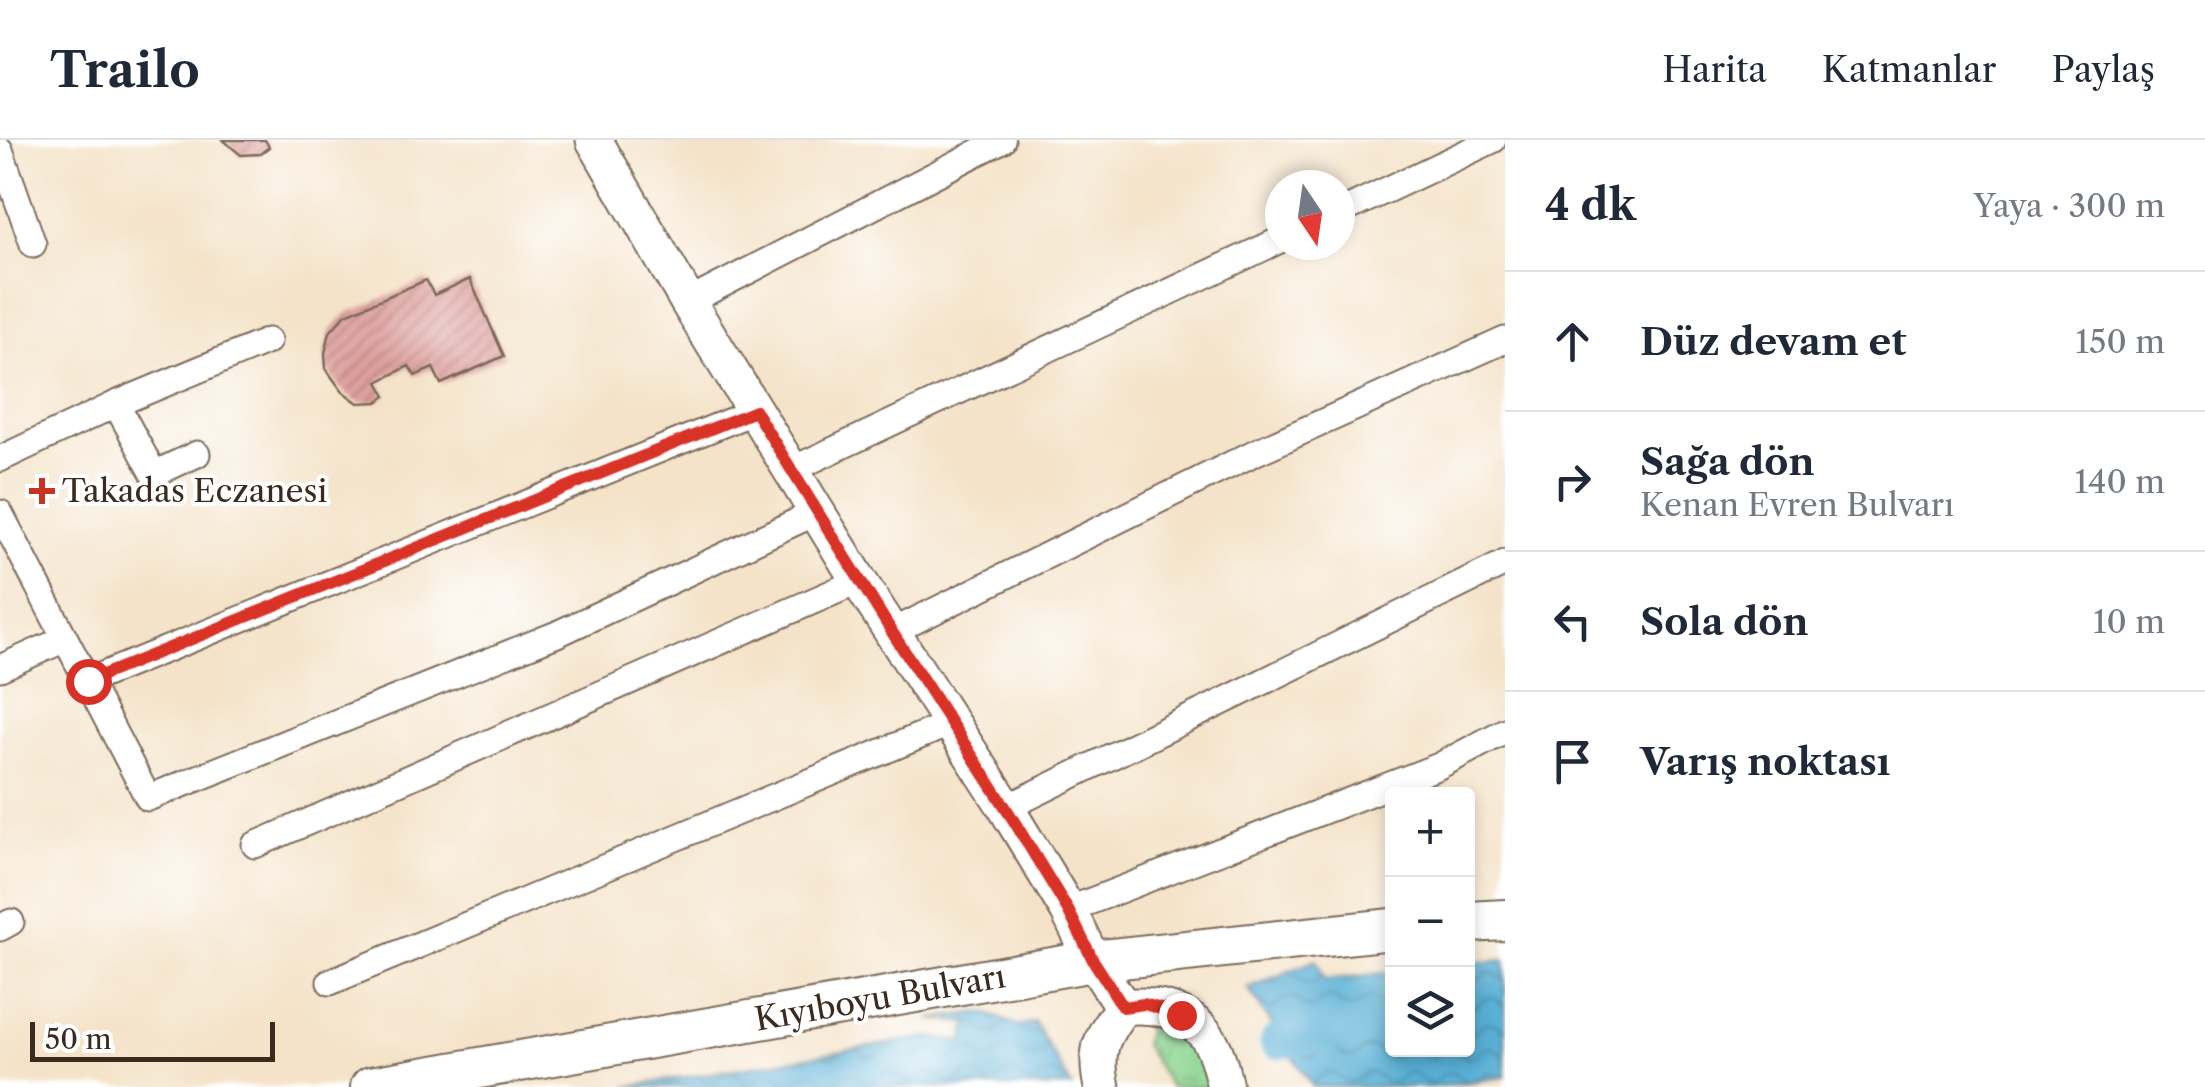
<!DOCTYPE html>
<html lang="tr">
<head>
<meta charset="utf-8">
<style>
  :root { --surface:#fff; --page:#f2f2f3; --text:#1f2937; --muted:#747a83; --line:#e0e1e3 }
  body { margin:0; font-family:"Libre Caslon Text",serif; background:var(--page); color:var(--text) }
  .controls { position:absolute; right:30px; bottom:30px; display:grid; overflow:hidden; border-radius:10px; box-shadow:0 5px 15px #0003 }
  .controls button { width:90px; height:90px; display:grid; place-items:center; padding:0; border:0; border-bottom:2px solid var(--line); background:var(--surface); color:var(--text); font:50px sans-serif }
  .compass { position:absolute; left:1265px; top:30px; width:90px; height:90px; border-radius:50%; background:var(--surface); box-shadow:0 5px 15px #0003; rotate:167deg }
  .scale { position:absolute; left:30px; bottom:25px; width:245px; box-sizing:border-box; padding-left:10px; border:5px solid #3b2a1e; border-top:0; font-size:28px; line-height:35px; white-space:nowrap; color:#3b2a1e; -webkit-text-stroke:8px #fff; paint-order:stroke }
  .stop { position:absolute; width:30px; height:30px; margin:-22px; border:8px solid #d93025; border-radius:50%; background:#fff }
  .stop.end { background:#d93025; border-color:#fff; box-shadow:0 2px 10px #0008 }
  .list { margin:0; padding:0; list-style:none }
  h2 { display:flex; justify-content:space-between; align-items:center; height:130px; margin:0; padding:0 40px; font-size:42px }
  h2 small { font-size:32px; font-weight:400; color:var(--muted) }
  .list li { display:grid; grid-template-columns:65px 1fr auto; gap:30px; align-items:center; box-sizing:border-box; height:140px; padding:0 40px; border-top:2px solid var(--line) }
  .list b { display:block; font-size:38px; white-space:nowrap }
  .list p { margin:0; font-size:32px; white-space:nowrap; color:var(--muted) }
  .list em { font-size:32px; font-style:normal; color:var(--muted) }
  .icon { flex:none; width:55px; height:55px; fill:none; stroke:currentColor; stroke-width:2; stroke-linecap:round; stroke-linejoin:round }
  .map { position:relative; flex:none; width:1505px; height:947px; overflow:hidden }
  header { display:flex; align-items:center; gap:60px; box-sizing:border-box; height:140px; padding:0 50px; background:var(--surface); border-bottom:2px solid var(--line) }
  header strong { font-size:48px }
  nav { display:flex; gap:55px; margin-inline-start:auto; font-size:35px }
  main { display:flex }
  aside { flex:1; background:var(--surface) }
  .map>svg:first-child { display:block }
  .grass { fill:url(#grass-tufts); stroke:#648058; stroke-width:2.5 }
  .water { fill:url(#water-waves); stroke:#4a6c7a; stroke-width:2.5 }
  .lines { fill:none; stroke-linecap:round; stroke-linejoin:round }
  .canal { stroke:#58afd5; stroke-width:35 }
  .building { fill:url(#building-hatch) }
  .minor-casing { stroke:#7c6b5a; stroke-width:29 }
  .secondary-casing { stroke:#7c6b5a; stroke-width:39 }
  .primary-casing { stroke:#7c6b5a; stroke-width:44 }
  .minor { stroke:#fff; stroke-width:25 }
  .secondary { stroke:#fff; stroke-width:35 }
  .primary { stroke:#fff; stroke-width:40 }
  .route { stroke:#d93025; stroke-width:12 }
  .poi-dot { fill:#c8321e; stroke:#fff; stroke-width:4 }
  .labels { text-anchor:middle; stroke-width:8; stroke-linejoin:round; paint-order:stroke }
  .poi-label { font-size:32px; fill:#3b2a1e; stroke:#fff; text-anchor:start }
  .street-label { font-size:32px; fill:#3b2a1e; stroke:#fff }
</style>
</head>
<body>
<header>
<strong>Trailo</strong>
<nav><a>Harita</a><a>Katmanlar</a><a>Paylaş</a></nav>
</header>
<main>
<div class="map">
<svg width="1505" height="947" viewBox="0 0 1505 947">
  <defs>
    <pattern id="grass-tufts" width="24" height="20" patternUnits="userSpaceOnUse" patternTransform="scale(2.5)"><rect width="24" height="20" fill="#8cd591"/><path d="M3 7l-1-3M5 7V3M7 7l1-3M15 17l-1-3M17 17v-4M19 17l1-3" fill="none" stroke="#7ab77d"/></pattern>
    <pattern id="water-waves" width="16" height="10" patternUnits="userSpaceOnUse" patternTransform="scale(2.5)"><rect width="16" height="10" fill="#58afd5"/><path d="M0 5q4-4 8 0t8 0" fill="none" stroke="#4a8fac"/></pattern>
    <pattern id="building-hatch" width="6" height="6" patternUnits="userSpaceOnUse" patternTransform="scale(2.5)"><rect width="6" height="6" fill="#dfa19f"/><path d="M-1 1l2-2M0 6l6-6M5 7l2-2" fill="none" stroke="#b68381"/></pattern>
  </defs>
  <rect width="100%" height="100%" fill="#fff"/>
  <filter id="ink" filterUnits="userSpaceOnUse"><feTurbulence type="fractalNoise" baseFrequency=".01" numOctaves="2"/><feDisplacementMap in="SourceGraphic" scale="20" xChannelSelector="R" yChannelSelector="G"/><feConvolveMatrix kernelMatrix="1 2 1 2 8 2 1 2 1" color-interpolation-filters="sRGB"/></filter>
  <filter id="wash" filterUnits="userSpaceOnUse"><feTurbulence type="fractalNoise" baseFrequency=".0048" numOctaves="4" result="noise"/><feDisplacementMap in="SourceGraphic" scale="40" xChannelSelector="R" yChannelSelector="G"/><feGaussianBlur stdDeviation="2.25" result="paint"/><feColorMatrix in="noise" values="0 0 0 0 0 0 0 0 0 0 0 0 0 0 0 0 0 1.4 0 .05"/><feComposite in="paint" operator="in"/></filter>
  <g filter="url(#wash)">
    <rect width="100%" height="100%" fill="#f4e3c9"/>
    <polygon class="grass" points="1157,882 1178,887 1208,932 1208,947 1170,947 1144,904 1148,887"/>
    <g class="water">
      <polygon points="1316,820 1325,840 1392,832 1392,910 1468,910 1468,823 1505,820 1505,937 1433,947 1313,947 1248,848"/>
      <polygon points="983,872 1019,886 1034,882 1072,947 626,947 929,897 963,902 968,883 930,879"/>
    </g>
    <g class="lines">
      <polyline class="canal" points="1277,902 1392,884"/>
    </g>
    <g id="blocks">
      <g class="building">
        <polygon points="223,0 265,0 269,7 260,14 241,15"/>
        <polygon points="470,139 504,216 441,244 433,228 415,236 409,226 378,242 386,256 377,262 358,263 342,251 326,229 325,213 330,192 346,174 426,140 434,155"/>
      </g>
    </g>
  </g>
  <g filter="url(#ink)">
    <use href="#blocks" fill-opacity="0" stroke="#7c6b5a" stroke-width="2.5"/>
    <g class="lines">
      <g class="minor-casing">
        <g id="minor">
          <polyline points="0,10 33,104"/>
          <polyline points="1340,72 1493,0"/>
          <polyline points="688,162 1002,0"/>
          <polyline points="116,264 154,334 197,314"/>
          <polyline points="0,319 116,264 268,201"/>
          <polyline points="791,330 1280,100"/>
          <polyline points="0,373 148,658 557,494 817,372"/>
          <polyline points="892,492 1254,313 1505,200"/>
          <polyline points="0,528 65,499"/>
          <polyline points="88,541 755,271"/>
          <polyline points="1006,668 1505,423"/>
          <polyline points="255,705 859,441"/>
          <polyline points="1068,770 1439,626 1505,591"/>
          <polyline points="0,788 11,782"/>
          <polyline points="330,842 951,583"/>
        </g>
      </g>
      <g class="secondary-casing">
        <g id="secondary">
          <polyline points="594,0 688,162 859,441 1006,668 1068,770 1093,821 1123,867"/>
          <path d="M1102,947C1094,911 1101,896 1123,867C1151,863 1186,870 1205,894C1217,909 1221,929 1225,947"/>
        </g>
      </g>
      <g class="primary-casing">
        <g id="primary">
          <polyline points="1468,782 1505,780"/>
          <polyline points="371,947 1093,821 1392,789"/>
        </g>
      </g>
      <use href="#minor" class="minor"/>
      <use href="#secondary" class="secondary"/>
      <use href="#primary" class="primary"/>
    </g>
  </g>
  <g class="lines" filter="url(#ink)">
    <polyline class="route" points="88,541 755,271 892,492 1006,668 1068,770 1093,820 1123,867 1144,864 1181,875"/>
  </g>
  <path class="poi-dot" d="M37 336h10v10h10v10h-10v10h-10v-10h-10v-10h10z"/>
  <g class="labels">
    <g class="poi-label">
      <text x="62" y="362">Takadas Eczanesi</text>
    </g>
    <g class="street-label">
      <text transform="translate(880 858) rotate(-10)" y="11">Kıyıboyu Bulvarı</text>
    </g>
  </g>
</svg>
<div class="controls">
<button>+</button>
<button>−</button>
<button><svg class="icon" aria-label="layers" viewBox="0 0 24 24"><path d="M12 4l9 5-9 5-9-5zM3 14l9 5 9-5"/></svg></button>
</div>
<svg class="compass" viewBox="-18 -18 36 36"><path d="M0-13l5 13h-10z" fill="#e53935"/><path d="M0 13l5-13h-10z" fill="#747a83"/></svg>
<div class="scale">50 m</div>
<div class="stop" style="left:88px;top:541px"></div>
<div class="stop end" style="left:1181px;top:875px"></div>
</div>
<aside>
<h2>4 dk<small>Yaya · 300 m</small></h2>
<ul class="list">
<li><svg class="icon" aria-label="ahead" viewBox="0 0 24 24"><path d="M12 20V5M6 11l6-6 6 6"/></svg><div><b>Düz devam et</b></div><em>150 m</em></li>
<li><svg class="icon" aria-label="right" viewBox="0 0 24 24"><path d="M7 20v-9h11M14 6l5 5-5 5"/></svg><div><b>Sağa dön</b><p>Kenan Evren Bulvarı</p></div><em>140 m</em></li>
<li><svg class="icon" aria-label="left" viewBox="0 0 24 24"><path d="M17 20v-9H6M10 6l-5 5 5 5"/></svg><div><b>Sola dön</b></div><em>10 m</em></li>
<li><svg class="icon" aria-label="arrive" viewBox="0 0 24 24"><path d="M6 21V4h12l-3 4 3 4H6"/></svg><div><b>Varış noktası</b></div></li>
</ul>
</aside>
</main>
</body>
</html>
